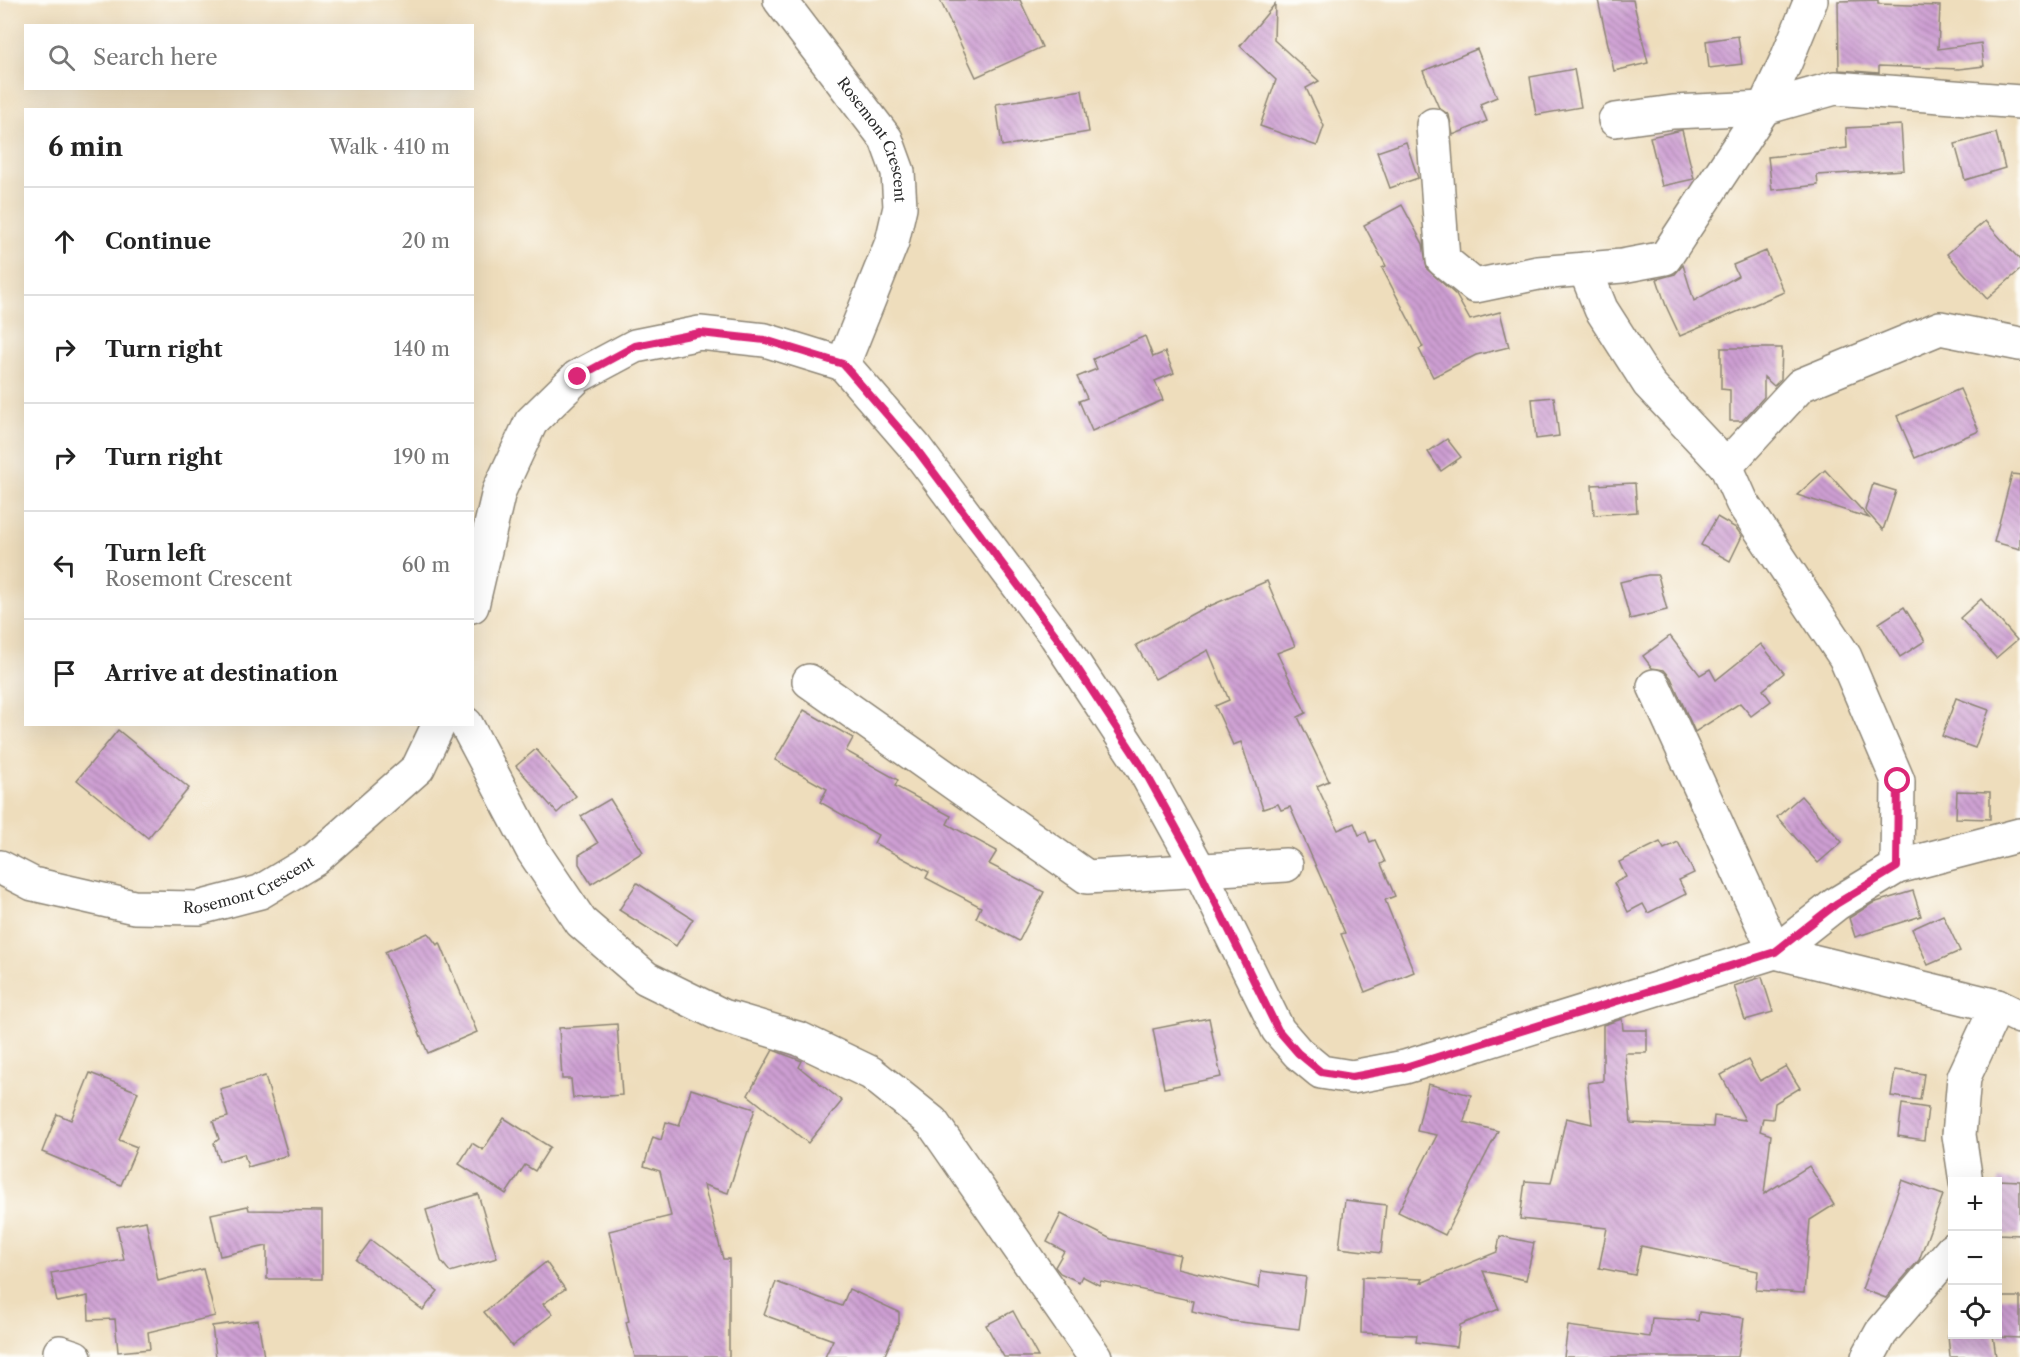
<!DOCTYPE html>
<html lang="en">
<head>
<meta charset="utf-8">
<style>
  :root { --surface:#fff; --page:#f2f2f2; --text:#222; --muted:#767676; --line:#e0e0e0 }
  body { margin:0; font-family:"Libre Caslon Text",serif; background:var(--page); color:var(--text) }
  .controls { position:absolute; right:18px; bottom:18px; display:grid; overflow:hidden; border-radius:0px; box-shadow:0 6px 24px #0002 }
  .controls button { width:54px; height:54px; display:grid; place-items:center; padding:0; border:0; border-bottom:2px solid var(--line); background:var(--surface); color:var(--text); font:30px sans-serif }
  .stop { position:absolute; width:18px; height:18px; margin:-14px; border:4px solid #db2777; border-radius:50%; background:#fff }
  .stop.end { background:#db2777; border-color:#fff; box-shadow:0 2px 6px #0008 }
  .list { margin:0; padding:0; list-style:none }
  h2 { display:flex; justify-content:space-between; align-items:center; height:78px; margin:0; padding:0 24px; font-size:26px }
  h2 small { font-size:20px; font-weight:400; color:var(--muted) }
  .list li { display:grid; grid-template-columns:39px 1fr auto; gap:18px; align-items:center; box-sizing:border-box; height:108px; padding:0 24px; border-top:2px solid var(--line) }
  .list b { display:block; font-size:22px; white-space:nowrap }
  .list p { margin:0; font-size:20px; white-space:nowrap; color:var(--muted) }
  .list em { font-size:20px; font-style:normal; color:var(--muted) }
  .icon { flex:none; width:33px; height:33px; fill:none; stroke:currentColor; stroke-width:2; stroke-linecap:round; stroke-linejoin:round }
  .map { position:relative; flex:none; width:2020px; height:1357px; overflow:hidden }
  .search { position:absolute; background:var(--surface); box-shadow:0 6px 24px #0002; left:24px; top:24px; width:450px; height:66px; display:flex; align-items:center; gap:15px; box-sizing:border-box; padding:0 21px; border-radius:0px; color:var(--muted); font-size:22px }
  .panel { position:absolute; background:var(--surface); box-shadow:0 6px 24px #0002; left:24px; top:108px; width:450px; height:618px; border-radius:0px }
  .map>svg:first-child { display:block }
  .building { fill:url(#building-back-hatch) }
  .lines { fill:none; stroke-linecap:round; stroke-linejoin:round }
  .minor-casing { stroke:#8c8474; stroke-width:36 }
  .minor { stroke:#fff; stroke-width:33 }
  .route { stroke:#db2777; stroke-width:8 }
  .labels { text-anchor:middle; stroke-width:4.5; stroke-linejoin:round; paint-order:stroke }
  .street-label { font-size:15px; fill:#2b2b2b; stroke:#fdfcf7 }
</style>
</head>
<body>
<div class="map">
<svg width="2020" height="1357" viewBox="0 0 2020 1357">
  <defs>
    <pattern id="building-back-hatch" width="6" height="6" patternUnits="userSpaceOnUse" patternTransform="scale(1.5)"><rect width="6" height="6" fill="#ce9fd3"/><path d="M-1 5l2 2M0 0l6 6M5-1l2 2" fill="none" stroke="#a782ab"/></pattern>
  </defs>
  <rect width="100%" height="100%" fill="#fdfcf7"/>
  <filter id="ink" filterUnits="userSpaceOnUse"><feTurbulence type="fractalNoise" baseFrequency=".0167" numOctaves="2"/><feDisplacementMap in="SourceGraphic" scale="12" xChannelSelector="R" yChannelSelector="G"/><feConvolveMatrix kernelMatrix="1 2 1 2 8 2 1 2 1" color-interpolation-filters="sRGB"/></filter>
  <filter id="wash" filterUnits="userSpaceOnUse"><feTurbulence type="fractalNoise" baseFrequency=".008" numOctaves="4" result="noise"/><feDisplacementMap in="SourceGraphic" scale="24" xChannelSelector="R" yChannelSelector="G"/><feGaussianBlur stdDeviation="1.35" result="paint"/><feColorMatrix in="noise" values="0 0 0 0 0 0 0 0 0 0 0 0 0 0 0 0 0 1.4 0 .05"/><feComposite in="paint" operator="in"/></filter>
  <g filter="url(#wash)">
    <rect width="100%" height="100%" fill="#eeddbc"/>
    <g id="blocks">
      <g class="building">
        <polygon points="940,0 1020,0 1042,47 976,77"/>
        <polygon points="1598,0 1633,0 1648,63 1614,71"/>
        <polygon points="1878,0 1878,4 1940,6 1938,49 1981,43 1984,66 1959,69 1879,66 1879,73 1839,70 1838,1"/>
        <polygon points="1275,4 1274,40 1319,81 1306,88 1324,126 1317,146 1260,126 1276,80 1240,46"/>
        <polygon points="1738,36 1742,64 1709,68 1706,41"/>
        <polygon points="1477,49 1497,97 1480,104 1487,121 1453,135 1449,115 1439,108 1423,71"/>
        <polygon points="1574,69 1581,107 1536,115 1530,77"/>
        <polygon points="1082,90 1089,132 1002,146 996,104"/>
        <polygon points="1901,125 1904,170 1817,175 1818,185 1772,190 1768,157 1847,148 1846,128"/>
        <polygon points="1682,130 1694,179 1662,186 1650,137"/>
        <polygon points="1996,133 2005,168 1965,180 1955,144"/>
        <polygon points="1406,142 1418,178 1390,188 1377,152"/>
        <polygon points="1402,205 1423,244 1427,269 1456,295 1470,320 1500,312 1509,347 1476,355 1433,377 1419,349 1423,347 1382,268 1386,266 1364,225"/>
        <polygon points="1985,221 2020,260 2020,270 1987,299 1947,254"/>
        <polygon points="1766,251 1784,292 1680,336 1666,306 1657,279 1675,274 1683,265 1694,301 1738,276 1733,265"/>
        <polygon points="1145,336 1153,357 1165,352 1174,373 1155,381 1163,400 1092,431 1079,401 1087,398 1077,377 1097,369 1093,359"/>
        <polygon points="1721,348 1782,348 1781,379 1774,386 1764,377 1764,397 1742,421 1730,421 1730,390 1721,389"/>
        <polygon points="1960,389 1979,431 1915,458 1897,416"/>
        <polygon points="1554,397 1559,436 1536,439 1532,399"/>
        <polygon points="1447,439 1461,457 1441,471 1428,452"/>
        <polygon points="1825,470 1869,518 1797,495"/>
        <polygon points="2012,474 2020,475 2020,549 1994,542"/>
        <polygon points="1635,483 1637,512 1594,515 1592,485"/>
        <polygon points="1873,484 1896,491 1883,530 1865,510"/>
        <polygon points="1717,517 1736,528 1742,536 1730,561 1701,545"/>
        <polygon points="1648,575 1658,575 1667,610 1630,619 1620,582"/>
        <polygon points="1267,581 1295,646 1277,653 1306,713 1298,717 1329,781 1317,786 1338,830 1354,823 1359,835 1366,832 1370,842 1375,840 1385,862 1381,864 1395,896 1385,900 1414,972 1365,992 1341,934 1345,933 1290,807 1281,810 1278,804 1263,809 1241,742 1233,745 1215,706 1229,700 1208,650 1155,679 1136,645 1196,612"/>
        <polygon points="1981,599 2017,640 1996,658 1960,618"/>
        <polygon points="1904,607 1925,641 1900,657 1879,623"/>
        <polygon points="1670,636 1700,675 1710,669 1716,680 1761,644 1784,673 1763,690 1771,701 1751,716 1740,703 1695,732 1671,678 1664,670 1652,668 1643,656"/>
        <polygon points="1956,698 1989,710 1975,748 1942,736"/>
        <polygon points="804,710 853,738 846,751 898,780 895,786 951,816 947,824 997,851 989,864 1044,892 1019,941 976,918 981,907 926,878 929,872 874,843 878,835 820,802 827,789 775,760"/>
        <polygon points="118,730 189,788 148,838 77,780"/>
        <polygon points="536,749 576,796 557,813 516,766"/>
        <polygon points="1957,791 1990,792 1990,819 1956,818"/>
        <polygon points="1801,796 1842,842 1818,863 1777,817"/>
        <polygon points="610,799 643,852 591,884 579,864 579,855 598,843 581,816"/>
        <polygon points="1660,842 1664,849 1678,842 1694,873 1679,880 1686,894 1648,913 1643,904 1628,912 1614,883 1626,877 1619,862"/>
        <polygon points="637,883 693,919 676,946 619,910"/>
        <polygon points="1913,891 1921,916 1855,937 1849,918 1873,903"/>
        <polygon points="1943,915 1960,951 1928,965 1912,929"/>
        <polygon points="428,933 437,945 440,943 477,1032 428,1053 385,952"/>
        <polygon points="1762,977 1773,1012 1745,1020 1734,986"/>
        <polygon points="1209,1018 1221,1077 1164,1088 1153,1029"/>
        <polygon points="1622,1019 1623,1030 1647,1030 1647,1053 1625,1053 1631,1123 1713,1127 1714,1116 1745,1120 1721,1075 1748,1060 1760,1081 1786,1066 1800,1088 1775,1103 1773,1119 1763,1118 1760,1131 1771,1135 1764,1194 1809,1166 1834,1205 1810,1220 1804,1293 1756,1290 1758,1271 1641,1246 1635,1275 1599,1268 1607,1228 1520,1219 1525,1181 1551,1183 1566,1118 1592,1124 1588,1083 1603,1081 1603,1025"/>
        <polygon points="617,1024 622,1095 573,1098 571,1079 562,1079 559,1028"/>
        <polygon points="773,1050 802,1061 799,1067 842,1101 808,1143 748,1095"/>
        <polygon points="1895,1070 1924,1074 1920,1100 1891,1096"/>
        <polygon points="90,1073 138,1092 119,1140 137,1147 121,1185 42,1152 57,1114 71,1120"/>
        <polygon points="265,1076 288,1155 248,1167 244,1154 219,1161 214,1143 219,1139 213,1121 228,1117 220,1089"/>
        <polygon points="1428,1084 1471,1095 1464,1122 1498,1131 1445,1235 1398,1212 1437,1135 1417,1131"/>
        <polygon points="691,1089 755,1109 728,1193 704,1185 723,1259 729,1259 729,1357 635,1357 626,1322 629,1321 609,1231 671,1216 660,1171 644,1166 653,1137 661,1140 666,1122 679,1126"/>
        <polygon points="1902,1104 1928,1108 1924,1140 1898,1136"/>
        <polygon points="504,1118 550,1147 535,1171 525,1165 506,1194 459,1164 472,1143 483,1150"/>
        <polygon points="1902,1180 1943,1195 1919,1260 1886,1298 1862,1289"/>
        <polygon points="1998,1180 2020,1181 2020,1235 1998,1234"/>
        <polygon points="478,1194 497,1258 450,1272 441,1261 426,1210"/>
        <polygon points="1345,1200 1386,1205 1381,1253 1339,1248"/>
        <polygon points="248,1206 249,1210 322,1211 322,1279 267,1279 267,1246 220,1256 211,1214"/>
        <polygon points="1061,1214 1111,1239 1180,1255 1177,1268 1259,1288 1261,1271 1306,1277 1299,1329 1232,1321 1192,1311 1194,1301 1101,1281 1099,1285 1082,1276 1079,1282 1060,1273 1055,1267 1064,1251 1047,1242"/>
        <polygon points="146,1221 158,1281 203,1269 215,1316 148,1332 150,1349 118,1352 115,1319 89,1320 88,1296 57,1302 51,1273 124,1260 117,1227"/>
        <polygon points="1500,1236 1534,1243 1526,1280 1483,1271 1499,1309 1460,1325 1457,1347 1416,1342 1417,1335 1361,1333 1362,1277 1423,1279 1421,1283 1497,1252"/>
        <polygon points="371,1240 438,1291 423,1310 356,1260"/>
        <polygon points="546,1262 565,1289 543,1304 553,1314 512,1346 484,1312"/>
        <polygon points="776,1282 842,1306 849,1289 899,1312 899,1322 884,1357 825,1357 833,1340 764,1315"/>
        <polygon points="1998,1297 2020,1297 2020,1338 1998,1337"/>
        <polygon points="1013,1311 1038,1357 1004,1357 986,1325"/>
        <polygon points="1699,1312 1744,1318 1738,1357 1564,1357 1568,1326 1650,1337 1652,1318 1698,1321"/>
        <polygon points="258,1320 264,1357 216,1357 212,1326"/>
        <polygon points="1948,1335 1993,1335 1996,1357 1950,1357"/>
      </g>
    </g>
  </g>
  <g filter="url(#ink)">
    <use href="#blocks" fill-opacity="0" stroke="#8c8474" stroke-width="1.5"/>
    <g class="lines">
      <g class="minor-casing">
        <g id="minor">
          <path id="s1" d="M780,0L886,139L898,172L900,207L892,242L843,364"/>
          <polyline points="1615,120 1673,112 1764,108 1786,61 1811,0"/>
          <polyline points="1433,125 1443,260 1475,286 1538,273 1622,266 1665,258 1764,108 1835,88 2020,102"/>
          <polyline points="1585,269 1601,309 1649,384 1726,466 1742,502 1845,657 1898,781 1897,867"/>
          <polyline points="843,364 914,446 1056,636 1143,768 1200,871 1278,1030 1298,1053 1321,1072 1352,1077 1405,1067 1775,952 1836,904 1897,867 2020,835"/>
          <polyline points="1726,466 1801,385 1940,328 2020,344"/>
          <polyline points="472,606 499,491 531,422 577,377 635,346 700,333 765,340 843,364"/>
          <polyline points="809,681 1087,877 1286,865"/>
          <polyline points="1654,686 1775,952"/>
          <polyline points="466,724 533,851 581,922 646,978 723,1016 800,1039 871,1073 932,1122 1095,1357"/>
          <path id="s2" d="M0,867L33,884L134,907L199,908L260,892L315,859L418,768L439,724"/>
          <polyline points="1775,952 1997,1006 2020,1017"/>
          <polyline points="1966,1182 1959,1135 1964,1077 1997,1006"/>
          <polyline points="60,1352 75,1357"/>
          <polyline points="1868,1357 1881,1333 1952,1250"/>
        </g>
      </g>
      <use href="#minor" class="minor"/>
    </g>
  </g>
  <g class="lines" filter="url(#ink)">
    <polyline class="route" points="578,377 635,346 700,333 765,340 843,364 914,446 1056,636 1143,768 1200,871 1278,1030 1298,1053 1321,1072 1352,1077 1405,1067 1775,952 1836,904 1897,867 1898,781"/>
  </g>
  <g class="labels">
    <g class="street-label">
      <text dy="5" stroke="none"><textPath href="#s1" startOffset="170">Rosemont Crescent</textPath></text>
      <text dy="5" stroke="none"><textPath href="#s2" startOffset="260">Rosemont Crescent</textPath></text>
    </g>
  </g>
</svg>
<div class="controls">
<button>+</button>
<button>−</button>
<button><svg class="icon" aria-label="locate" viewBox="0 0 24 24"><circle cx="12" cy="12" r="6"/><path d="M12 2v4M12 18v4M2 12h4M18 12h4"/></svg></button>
</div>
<div class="stop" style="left:1898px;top:781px"></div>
<div class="stop end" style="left:578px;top:377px"></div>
<div class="search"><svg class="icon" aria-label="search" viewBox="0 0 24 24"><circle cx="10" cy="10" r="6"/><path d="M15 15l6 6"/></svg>Search here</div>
<section class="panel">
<h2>6 min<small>Walk · 410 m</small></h2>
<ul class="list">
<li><svg class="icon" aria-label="ahead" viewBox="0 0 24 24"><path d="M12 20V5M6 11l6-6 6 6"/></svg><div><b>Continue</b></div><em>20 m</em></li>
<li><svg class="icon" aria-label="right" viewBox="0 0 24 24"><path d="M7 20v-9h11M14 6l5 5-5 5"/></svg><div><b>Turn right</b></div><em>140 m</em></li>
<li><svg class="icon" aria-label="right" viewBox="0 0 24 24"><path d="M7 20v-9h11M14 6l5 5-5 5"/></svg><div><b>Turn right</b></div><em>190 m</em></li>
<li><svg class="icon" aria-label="left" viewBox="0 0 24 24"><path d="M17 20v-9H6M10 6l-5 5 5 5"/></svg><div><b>Turn left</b><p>Rosemont Crescent</p></div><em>60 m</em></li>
<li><svg class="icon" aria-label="arrive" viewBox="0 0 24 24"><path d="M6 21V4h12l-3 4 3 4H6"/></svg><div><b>Arrive at destination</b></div></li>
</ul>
</section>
</div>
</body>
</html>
